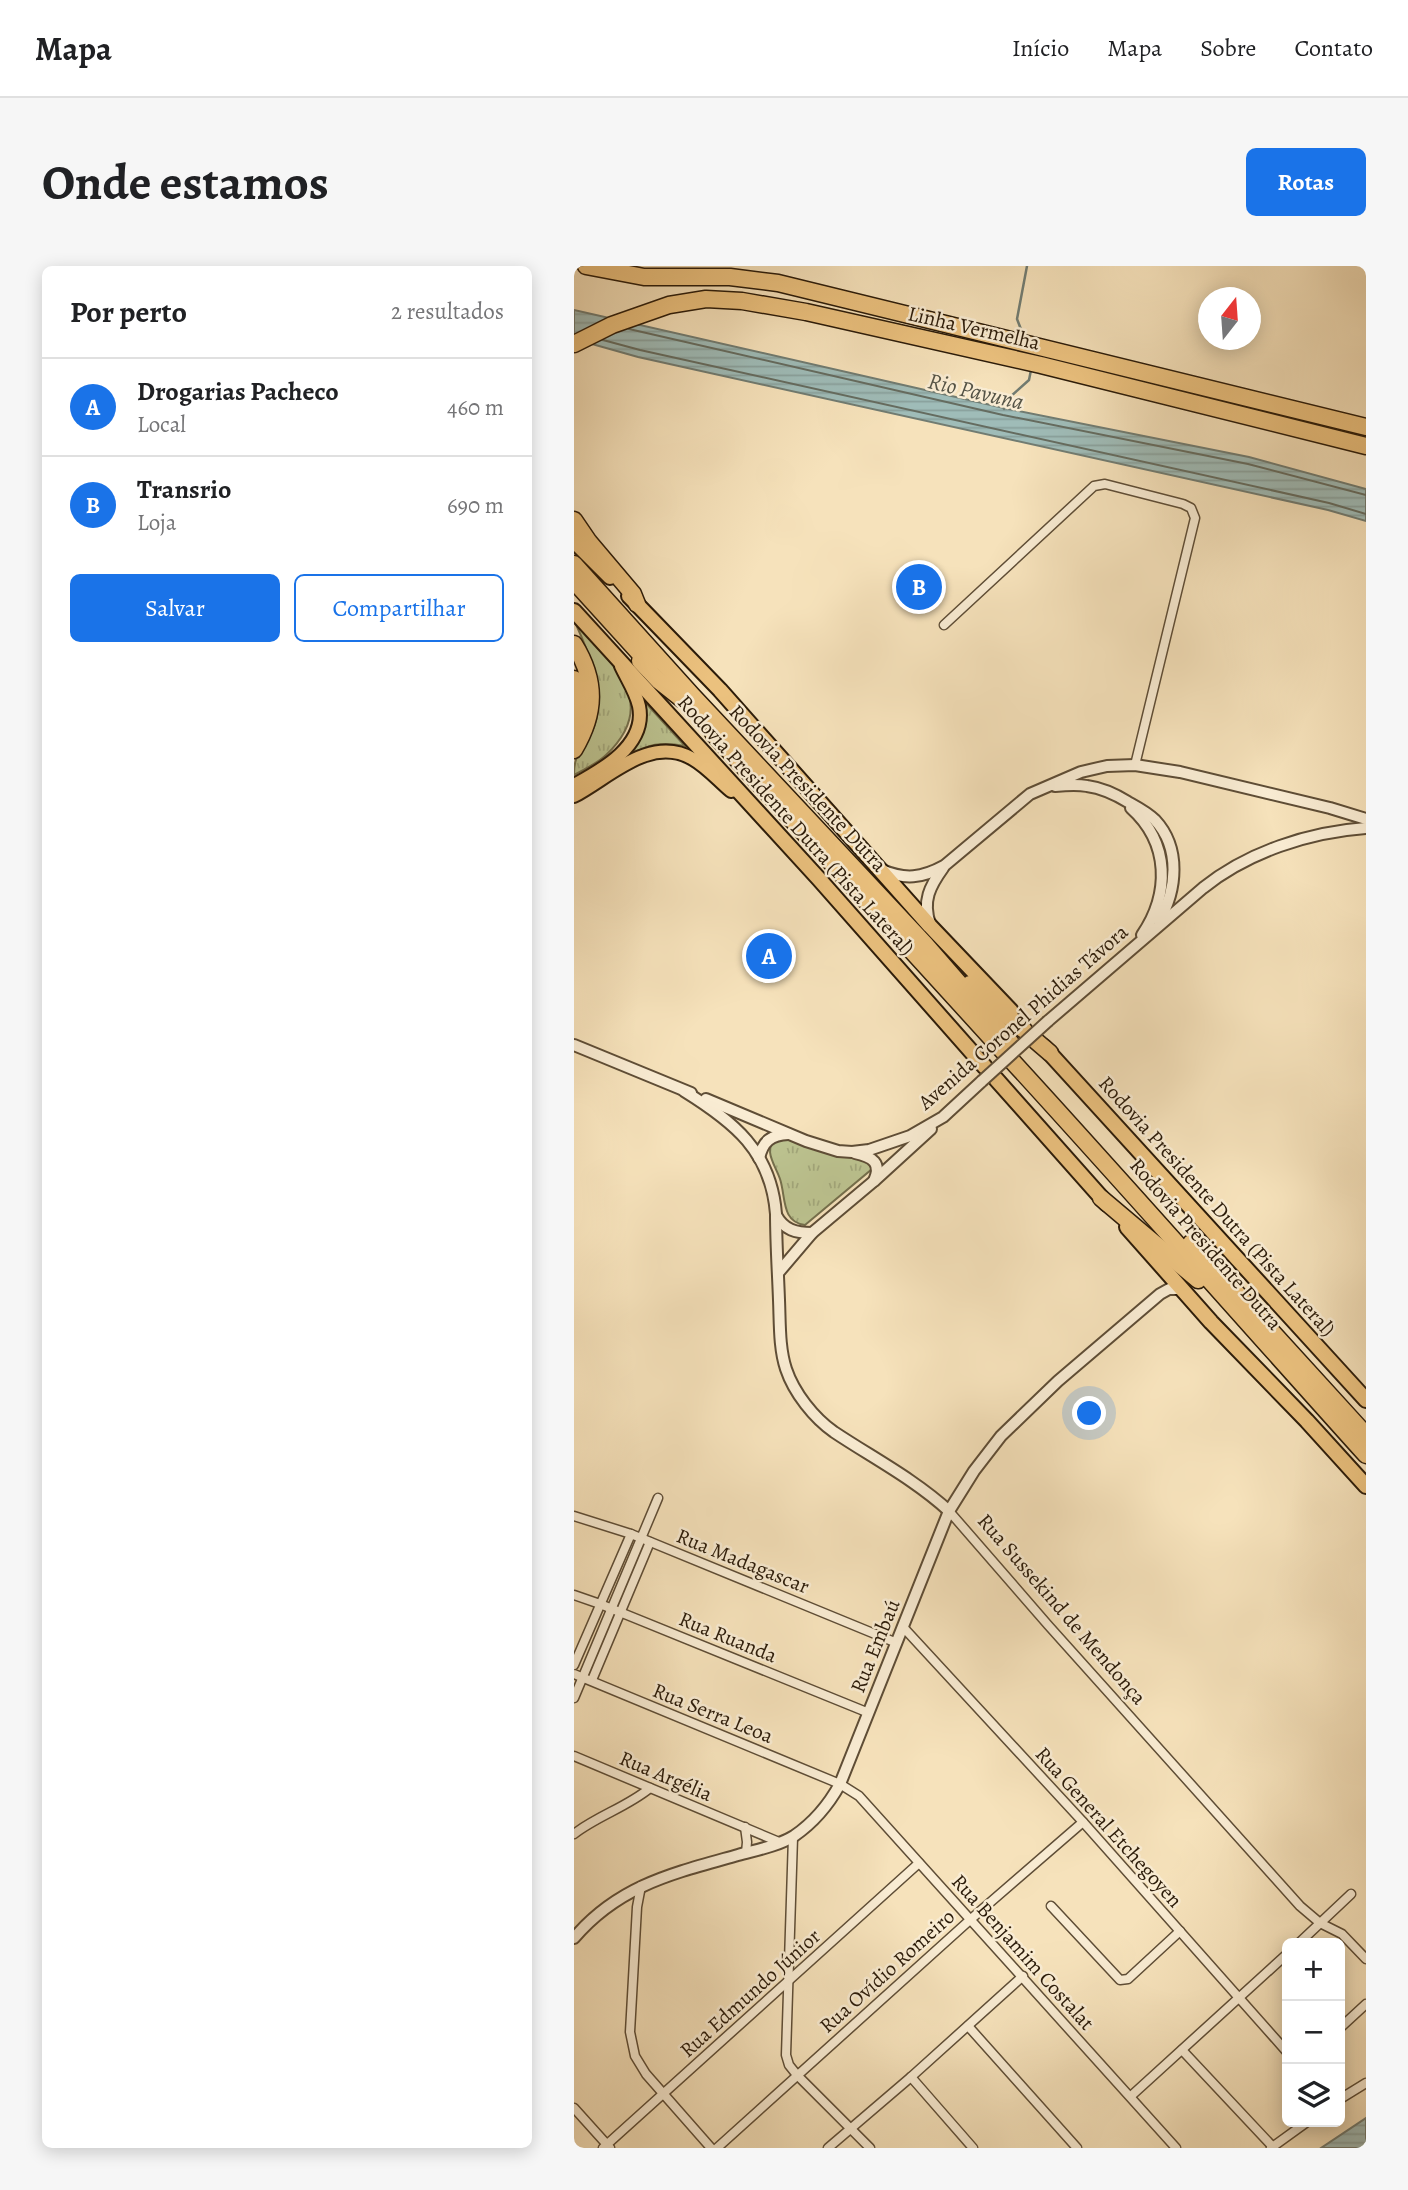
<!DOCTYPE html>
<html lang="pt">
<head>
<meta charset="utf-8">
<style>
  :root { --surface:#fff; --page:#f6f6f6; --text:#202124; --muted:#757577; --line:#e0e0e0; --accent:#1a73e8 }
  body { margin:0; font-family:Alegreya,serif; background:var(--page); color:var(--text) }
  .controls { position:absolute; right:21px; bottom:21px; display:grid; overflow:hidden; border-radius:10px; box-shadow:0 4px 18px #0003 }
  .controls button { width:63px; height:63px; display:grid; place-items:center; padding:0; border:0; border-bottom:2px solid var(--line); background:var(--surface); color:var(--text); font:35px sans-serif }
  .compass { position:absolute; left:624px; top:21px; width:63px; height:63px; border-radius:50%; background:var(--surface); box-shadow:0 4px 18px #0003; rotate:17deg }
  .you { position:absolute; left:516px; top:1148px; width:24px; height:24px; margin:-18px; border:5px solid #fff; border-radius:50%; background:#1a73e8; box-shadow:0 0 0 10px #1a73e833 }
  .badge { display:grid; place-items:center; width:46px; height:46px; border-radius:50%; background:var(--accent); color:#fff; font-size:23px; font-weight:700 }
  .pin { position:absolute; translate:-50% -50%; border:4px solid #fff; box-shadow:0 2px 7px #0006 }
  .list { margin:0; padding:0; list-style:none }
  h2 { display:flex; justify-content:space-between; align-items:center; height:91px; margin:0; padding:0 28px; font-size:30px }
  h2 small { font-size:23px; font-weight:400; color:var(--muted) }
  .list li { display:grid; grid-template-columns:46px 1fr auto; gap:21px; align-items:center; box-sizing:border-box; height:98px; padding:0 28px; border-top:2px solid var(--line) }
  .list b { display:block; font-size:26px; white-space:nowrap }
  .list p { margin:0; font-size:23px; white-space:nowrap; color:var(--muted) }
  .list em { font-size:23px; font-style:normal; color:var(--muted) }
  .actions { display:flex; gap:14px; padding:21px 28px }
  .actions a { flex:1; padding:16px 0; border:2px solid var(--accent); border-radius:10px; text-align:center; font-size:24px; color:var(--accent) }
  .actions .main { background:var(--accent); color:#fff }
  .icon { flex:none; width:38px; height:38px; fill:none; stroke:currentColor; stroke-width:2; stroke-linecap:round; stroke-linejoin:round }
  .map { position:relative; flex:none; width:792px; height:1882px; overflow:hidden; border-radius:10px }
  header { display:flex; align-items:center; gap:42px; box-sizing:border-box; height:98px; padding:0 35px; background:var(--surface); border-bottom:2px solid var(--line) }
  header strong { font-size:33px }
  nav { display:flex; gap:38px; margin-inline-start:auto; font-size:24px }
  .intro { display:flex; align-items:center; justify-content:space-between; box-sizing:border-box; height:168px; padding:0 42px }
  h1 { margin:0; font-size:49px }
  .button { padding:18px 32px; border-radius:10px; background:var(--accent); color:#fff; font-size:24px; font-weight:700 }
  main { display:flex; gap:42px; padding:0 42px }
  aside { flex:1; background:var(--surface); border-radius:10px; box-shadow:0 4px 18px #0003 }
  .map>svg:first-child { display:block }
  .grass { fill:url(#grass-tufts); stroke:#746f4c; stroke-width:2 }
  .water { fill:url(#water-rules); stroke:#717c72; stroke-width:2 }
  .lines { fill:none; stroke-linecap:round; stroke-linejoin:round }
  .shore { stroke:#656c60; stroke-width:2 }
  .stream { stroke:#717c72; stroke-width:2.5 }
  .minor-casing { stroke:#5e4d36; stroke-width:11 }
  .tertiary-casing { stroke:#5e4d36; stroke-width:14 }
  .primary-casing { stroke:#2b1b09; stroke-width:16 }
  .trunk-casing { stroke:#2b1b09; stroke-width:18 }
  .motorway-casing { stroke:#2b1b09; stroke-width:19 }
  .minor { stroke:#f9ecd3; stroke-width:8 }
  .tertiary { stroke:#f9ecd3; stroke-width:10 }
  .primary { stroke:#ebc17e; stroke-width:12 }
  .trunk { stroke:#ebc17e; stroke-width:14 }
  .motorway { stroke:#ebc17e; stroke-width:16 }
  .tertiary-bridge-casing { stroke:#5e4d36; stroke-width:14; stroke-linecap:butt }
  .tertiary-bridge { stroke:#f9ecd3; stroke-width:10 }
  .labels { text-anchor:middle; stroke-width:5; stroke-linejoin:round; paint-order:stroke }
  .street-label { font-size:21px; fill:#2b1b09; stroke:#f9ecd3 }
  .water-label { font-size:23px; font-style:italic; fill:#545346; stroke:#f9ecd3 }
</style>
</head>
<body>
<header>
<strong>Mapa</strong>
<nav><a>Início</a><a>Mapa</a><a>Sobre</a><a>Contato</a></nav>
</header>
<div class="intro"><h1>Onde estamos</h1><a class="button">Rotas</a></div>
<main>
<aside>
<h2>Por perto<small>2 resultados</small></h2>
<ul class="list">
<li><span class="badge">A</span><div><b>Drogarias Pacheco</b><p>Local</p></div><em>460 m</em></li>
<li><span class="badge">B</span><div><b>Transrio</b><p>Loja</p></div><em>690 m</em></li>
</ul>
<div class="actions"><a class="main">Salvar</a><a>Compartilhar</a></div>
</aside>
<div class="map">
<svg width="792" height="1882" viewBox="0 0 792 1882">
  <defs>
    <pattern id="grass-tufts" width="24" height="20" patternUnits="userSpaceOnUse" patternTransform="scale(1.75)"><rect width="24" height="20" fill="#bcc390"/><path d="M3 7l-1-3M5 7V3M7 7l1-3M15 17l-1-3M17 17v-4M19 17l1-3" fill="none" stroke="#a2a77b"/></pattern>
    <pattern id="water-rules" width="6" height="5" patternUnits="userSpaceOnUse" patternTransform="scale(1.75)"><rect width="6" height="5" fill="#9fbcb8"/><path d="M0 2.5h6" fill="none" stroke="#89a19d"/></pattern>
  </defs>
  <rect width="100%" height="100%" fill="#f6e2bb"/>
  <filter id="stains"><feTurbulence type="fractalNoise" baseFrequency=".00286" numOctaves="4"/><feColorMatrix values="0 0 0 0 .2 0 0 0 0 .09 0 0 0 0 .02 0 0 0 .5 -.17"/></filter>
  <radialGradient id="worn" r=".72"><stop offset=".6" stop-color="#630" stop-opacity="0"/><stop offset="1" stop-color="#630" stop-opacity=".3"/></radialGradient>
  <g class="grass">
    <path d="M0,354C37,398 88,436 32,489C23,498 10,503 0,509C0,487 7,488 16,470C36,433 16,389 0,354Z"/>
    <path d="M70,435L111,480C85,475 76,479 53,489L71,452Z"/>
    <path d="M203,871L294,893L297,896L298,903L231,959C207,956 212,931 206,913C201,898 188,884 203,871Z"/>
  </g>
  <g class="water">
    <polygon points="0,44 430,142 675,191 792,223 792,255 754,244 64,91 0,73"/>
    <polygon points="792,1852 792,1882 747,1882"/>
  </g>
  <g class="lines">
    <g class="shore">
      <polyline points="55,63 429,149 674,198 792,229"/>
      <polyline points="29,74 66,84 755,237 792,248"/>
    </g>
    <g class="stream">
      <polyline points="450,71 443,53 453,0"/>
      <polyline points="430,143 436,131 455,114 457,104"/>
    </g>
    <g class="minor-casing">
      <g id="minor">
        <polyline points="370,359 520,220 531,218 609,238 617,242 621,252 561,499"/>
        <polyline points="375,1245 474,1359 726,1640 746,1657 768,1668 792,1693"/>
        <polyline points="0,1250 57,1268 323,1377"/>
        <polyline points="0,1329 26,1338 295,1447"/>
        <polyline points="329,1361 509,1556 713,1786"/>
        <polyline points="0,1399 57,1268"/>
        <polyline points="0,1408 266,1518 285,1530 602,1882"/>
        <polyline points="18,1414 76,1276"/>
        <polyline points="0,1432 84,1232"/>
        <polyline points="0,1490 205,1576"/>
        <polyline points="171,1561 173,1576 172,1587"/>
        <path d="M0,1568C23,1550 53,1541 76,1522"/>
        <polyline points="219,1571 212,1789 215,1799 223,1809 296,1882"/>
        <polyline points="67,1620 63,1641 56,1766 61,1790 72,1808 137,1882"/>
        <polyline points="477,1640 546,1714 554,1713 606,1665"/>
        <polyline points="725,1677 777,1628"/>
        <polyline points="394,1760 503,1882"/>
        <polyline points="766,1762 792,1738"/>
        <polyline points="608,1784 699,1881"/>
        <polyline points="337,1811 399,1882"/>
        <polyline points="557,1830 713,1688"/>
        <polyline points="766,1833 792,1817"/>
        <polyline points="0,1842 36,1882"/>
        <polyline points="29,1882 345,1597"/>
        <polyline points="143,1882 397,1653 509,1556"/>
        <polyline points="254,1882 337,1811 449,1710"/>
        <polyline points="697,1882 733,1856"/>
      </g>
    </g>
    <g class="tertiary-casing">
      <g id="tertiary">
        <path d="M481,520C491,519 503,518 513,520C528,522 541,528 554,536C563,541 573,546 581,554C607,582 603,624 585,655"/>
        <path d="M557,542C596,577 596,628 568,669"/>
        <path d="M308,604C331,614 348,612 370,600L456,528L507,506L533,500L561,499L606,506L756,542L792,553"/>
        <path d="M356,658C348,635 356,620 369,602"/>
        <path d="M474,755L629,622C674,586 735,566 792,562"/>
        <polyline points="0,779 117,827"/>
        <path d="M110,825C160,856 197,885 202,948C202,977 204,1006 205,1034C206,1057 205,1082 212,1103C220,1127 240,1152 260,1166C299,1192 340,1213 375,1245"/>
        <polyline points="132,833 232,875 264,885 278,886 295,884 336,870 369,851 408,815"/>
        <path d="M281,887C299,891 308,897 300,915"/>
        <path d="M185,892C189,875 197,869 214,868"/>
        <path d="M202,949C210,964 222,967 238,967"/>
        <polyline points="204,1007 238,967 300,915 357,863"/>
        <path d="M0,1672C45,1619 100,1607 164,1589C182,1584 204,1580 220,1570C239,1557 255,1538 266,1518L375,1245L400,1205L427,1170L484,1115L586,1028L595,1023H607"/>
      </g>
    </g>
    <g class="primary-casing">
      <g id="primary">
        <path d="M0,519C28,504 73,479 65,440C62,426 53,413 47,400"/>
        <path d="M0,530C35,512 76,468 119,493C133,501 144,514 157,525"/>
      </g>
    </g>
    <g class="trunk-casing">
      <g id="trunk">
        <polyline points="0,275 36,311"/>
        <polyline points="55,330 146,424 356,660 437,745"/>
        <polyline points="0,345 245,613 411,801"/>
        <polyline points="470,781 792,1134"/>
        <polyline points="422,813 533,938"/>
        <polyline points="553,961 637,1056 733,1155 792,1220"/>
      </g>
    </g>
    <g class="motorway-casing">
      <g id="motorway">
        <polyline points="12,0 70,11 156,11 204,17 792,161"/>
        <polyline points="0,78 38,59 95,39 132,33 168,35 232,46 467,99 792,180"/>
        <polyline points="0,254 15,276 59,328 63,338"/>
        <polyline points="0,298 118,429 351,678 437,777"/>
        <polyline points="0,315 76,399"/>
        <path d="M0,378C23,415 22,447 0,484"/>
        <polyline points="66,395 85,415 109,434"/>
        <polyline points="0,413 4,438 0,469"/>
        <polyline points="139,467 429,785"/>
        <polyline points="396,718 450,764"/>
        <polyline points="462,775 476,787"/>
        <path d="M439,796C558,926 674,1058 792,1189"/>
        <polyline points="527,932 624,1014"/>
        <polyline points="617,977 792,1169"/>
      </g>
    </g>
    <use href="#minor" class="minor"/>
    <use href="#tertiary" class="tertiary"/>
    <use href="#primary" class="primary"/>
    <use href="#trunk" class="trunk"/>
    <use href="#motorway" class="motorway"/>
    <g class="tertiary-bridge-casing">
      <polyline id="tertiary-bridge" points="408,815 474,755"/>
    </g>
    <use href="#tertiary-bridge" class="tertiary-bridge"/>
  </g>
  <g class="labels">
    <g class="street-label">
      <text transform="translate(400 62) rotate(13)" y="7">Linha Vermelha</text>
      <text transform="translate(234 522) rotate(47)" y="7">Rodovia Presidente Dutra</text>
      <text transform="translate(222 559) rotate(48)" y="7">Rodovia Presidente Dutra (Pista Lateral)</text>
      <text transform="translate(449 751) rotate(-41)" y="7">Avenida Coronel Phidias Távora</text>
      <text transform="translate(643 940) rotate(48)" y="7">Rodovia Presidente Dutra (Pista Lateral)</text>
      <text transform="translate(632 978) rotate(49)" y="7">Rodovia Presidente Dutra</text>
      <text transform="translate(169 1295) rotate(22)" y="7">Rua Madagascar</text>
      <text transform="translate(488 1343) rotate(49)" y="7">Rua Sussekind de Mendonça</text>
      <text transform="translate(154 1371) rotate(22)" y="7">Rua Ruanda</text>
      <text transform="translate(301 1380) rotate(-68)" y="7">Rua Embaú</text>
      <text transform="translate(139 1447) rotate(22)" y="7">Rua Serra Leoa</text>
      <text transform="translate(92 1510) rotate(23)" y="7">Rua Argélia</text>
      <text transform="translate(535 1561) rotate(48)" y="7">Rua General Etchegoyen</text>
      <text transform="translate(449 1686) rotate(48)" y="7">Rua Benjamim Costalat</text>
      <text transform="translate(313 1705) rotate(-42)" y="7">Rua Ovídio Romeiro</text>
      <text transform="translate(176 1727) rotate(-42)" y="7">Rua Edmundo Júnior</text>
    </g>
    <g class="water-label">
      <text transform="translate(402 125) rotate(13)" y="8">Rio Pavuna</text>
    </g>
  </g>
  <rect width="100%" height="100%" filter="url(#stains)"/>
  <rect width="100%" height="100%" fill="url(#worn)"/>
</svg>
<div class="controls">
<button>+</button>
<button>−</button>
<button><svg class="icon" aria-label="layers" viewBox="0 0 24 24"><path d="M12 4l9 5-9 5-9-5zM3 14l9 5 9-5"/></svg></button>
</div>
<svg class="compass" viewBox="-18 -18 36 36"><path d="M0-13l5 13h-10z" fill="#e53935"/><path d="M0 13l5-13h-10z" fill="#757577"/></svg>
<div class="you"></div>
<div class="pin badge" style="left:195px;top:690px">A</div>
<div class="pin badge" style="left:345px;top:321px">B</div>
</div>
</main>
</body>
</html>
